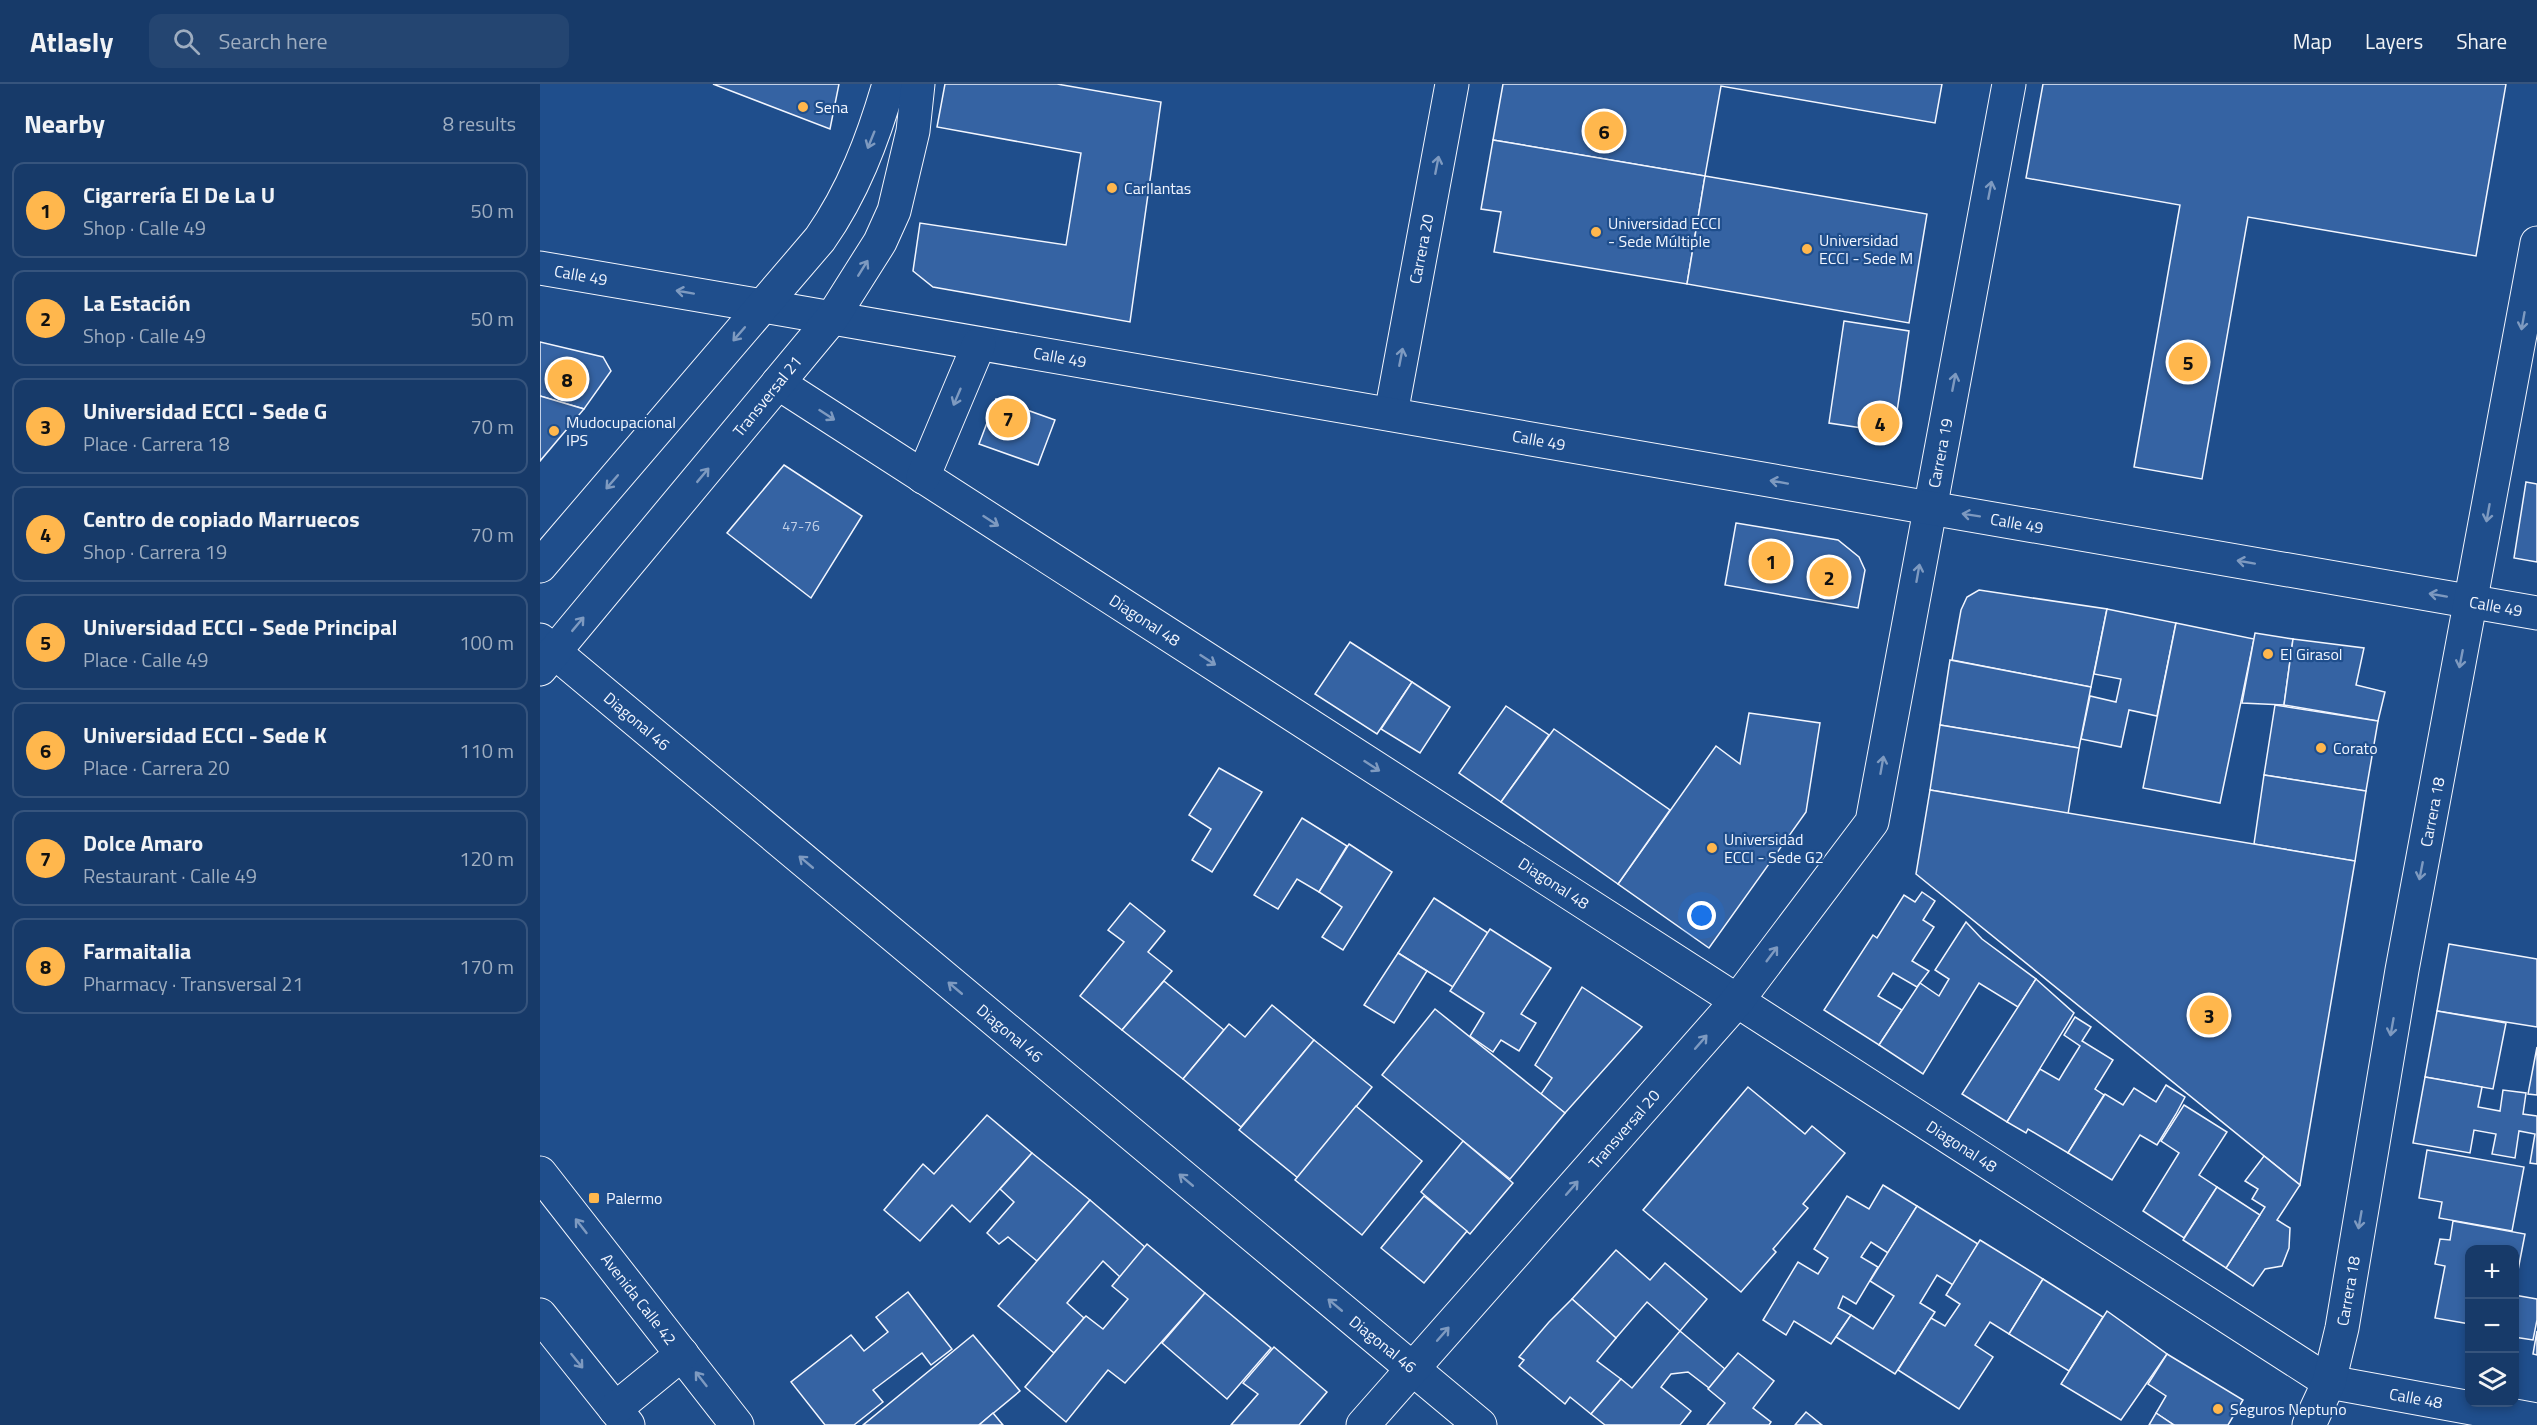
<!DOCTYPE html>
<html lang="en">
<head>
<meta charset="utf-8">
<style>
  :root { --surface:#173a69; --page:#244571; --text:#f1f3f6; --muted:#9eadc0; --line:#36547d; --accent:#ffb74d }
  body { margin:0; font-family:"Titillium Web",sans-serif; background:var(--page); color:var(--text) }
  .controls { position:absolute; right:18px; bottom:18px; display:grid; overflow:hidden; border-radius:12px; box-shadow:0 3px 9px #0003 }
  .controls button { width:54px; height:54px; display:grid; place-items:center; padding:0; border:0; border-bottom:2px solid var(--line); background:var(--surface); color:var(--text); font:30px sans-serif }
  .you { position:absolute; left:1162px; top:832px; width:21px; height:21px; margin:-15px; border:4px solid #fff; border-radius:50%; background:#1a73e8; box-shadow:0 0 0 9px #1a73e833 }
  .badge { display:grid; place-items:center; width:39px; height:39px; border-radius:50%; background:var(--accent); color:#111; font-size:20px; font-weight:700 }
  .pin { position:absolute; translate:-50% -50%; border:3px solid #fff; box-shadow:0 2px 6px #0006 }
  .list { margin:0; padding:0; list-style:none }
  h2 { display:flex; justify-content:space-between; align-items:center; height:78px; margin:0; padding:0 24px; font-size:26px }
  h2 small { font-size:20px; font-weight:400; color:var(--muted) }
  .list li { display:grid; grid-template-columns:39px 1fr auto; gap:18px; align-items:center; box-sizing:border-box; height:96px; margin:0 12px 12px; padding:0 12px; border:2px solid var(--line); border-radius:12px }
  .list b { display:block; font-size:22px; white-space:nowrap }
  .list p { margin:0; font-size:20px; white-space:nowrap; color:var(--muted) }
  .list em { font-size:20px; font-style:normal; color:var(--muted) }
  .icon { flex:none; width:33px; height:33px; fill:none; stroke:currentColor; stroke-width:2; stroke-linecap:round; stroke-linejoin:round }
  .map { position:relative; flex:none; width:1997px; height:1341px; overflow:hidden }
  header { display:flex; align-items:center; gap:36px; box-sizing:border-box; height:84px; padding:0 30px; background:var(--surface); border-bottom:2px solid var(--line) }
  header strong { font-size:28px }
  nav { display:flex; gap:33px; margin-inline-start:auto; font-size:21px }
  .search { width:420px; height:54px; background:var(--page); display:flex; align-items:center; gap:15px; box-sizing:border-box; padding:0 21px; border-radius:12px; color:var(--muted); font-size:22px }
  main { display:flex }
  aside { flex:1; background:var(--surface) }
  .map>svg:first-child { display:block }
  .building { fill:#3563a3; stroke:#f2f6ff; stroke-width:1.5 }
  .lines { fill:none; stroke-linecap:round; stroke-linejoin:round }
  .minor-casing { stroke:#f2f6ff; stroke-width:35 }
  .tertiary-casing { stroke:#f2f6ff; stroke-width:35 }
  .minor { stroke:#1f4e8c; stroke-width:33 }
  .tertiary { stroke:#1f4e8c; stroke-width:33 }
  .oneway { stroke:#7e9ac0 }
  .poi-dot { fill:#ffb74d; stroke:#1f4e8c; stroke-width:2 }
  .labels { text-anchor:middle; stroke-width:4.5; stroke-linejoin:round; paint-order:stroke }
  .number-label { font-size:14px; fill:#c3d1e8 }
  .poi-label { font-size:16px; fill:#f2f6ff; stroke:#1f4e8c; text-anchor:start }
  .street-label { font-size:16px; fill:#f2f6ff; stroke:#1f4e8c }
</style>
</head>
<body>
<header>
<strong>Atlasly</strong>
<div class="search"><svg class="icon" aria-label="search" viewBox="0 0 24 24"><circle cx="10" cy="10" r="6"/><path d="M15 15l6 6"/></svg>Search here</div>
<nav><a>Map</a><a>Layers</a><a>Share</a></nav>
</header>
<main>
<aside>
<h2>Nearby<small>8 results</small></h2>
<ul class="list">
<li><span class="badge">1</span><div><b>Cigarrería El De La U</b><p>Shop · Calle 49</p></div><em>50 m</em></li>
<li><span class="badge">2</span><div><b>La Estación</b><p>Shop · Calle 49</p></div><em>50 m</em></li>
<li><span class="badge">3</span><div><b>Universidad ECCI - Sede G</b><p>Place · Carrera 18</p></div><em>70 m</em></li>
<li><span class="badge">4</span><div><b>Centro de copiado Marruecos</b><p>Shop · Carrera 19</p></div><em>70 m</em></li>
<li><span class="badge">5</span><div><b>Universidad ECCI - Sede Principal</b><p>Place · Calle 49</p></div><em>100 m</em></li>
<li><span class="badge">6</span><div><b>Universidad ECCI - Sede K</b><p>Place · Carrera 20</p></div><em>110 m</em></li>
<li><span class="badge">7</span><div><b>Dolce Amaro</b><p>Restaurant · Calle 49</p></div><em>120 m</em></li>
<li><span class="badge">8</span><div><b>Farmaitalia</b><p>Pharmacy · Transversal 21</p></div><em>170 m</em></li>
</ul>
</aside>
<div class="map">
<svg width="1997" height="1341" viewBox="0 0 1997 1341">
  <rect width="100%" height="100%" fill="#1f4e8c"/>
  <g class="building">
    <polygon points="173,0 299,0 290,45"/>
    <polygon points="405,0 517,0 621,18 590,238 393,203 373,187 380,139 526,161 541,69 397,43"/>
    <polygon points="963,0 1402,0 1395,39 1181,2 1165,92 953,56"/>
    <polygon points="1503,0 1966,0 1936,172 1708,133 1662,395 1594,383 1640,121 1486,94"/>
    <polygon points="953,56 1165,92 1147,200 954,168 961,128 941,125"/>
    <polygon points="1165,92 1387,130 1369,239 1147,200"/>
    <polygon points="1304,237 1369,247 1356,334 1351,344 1342,347 1289,339"/>
    <polygon points="0,258 63,273 71,287 44,325 0,312"/>
    <polygon points="0,312 44,325 0,377"/>
    <polygon points="456,315 515,336 498,381 439,360"/>
    <polygon points="244,381 322,432 271,514 187,449"/>
    <polygon points="1986,398 1997,400 1997,478 1974,474"/>
    <polygon points="1196,439 1298,456 1319,473 1325,486 1318,524 1185,501"/>
    <polygon points="1439,506 1567,525 1551,603 1412,576 1421,526 1427,513"/>
    <polygon points="1567,525 1636,539 1617,632 1589,626 1581,663 1541,655 1550,612 1576,618 1581,595 1554,590"/>
    <polygon points="1636,539 1714,555 1680,719 1603,704"/>
    <polygon points="1715,549 1753,555 1744,621 1702,619"/>
    <polygon points="1753,555 1824,564 1816,601 1845,608 1838,637 1744,621"/>
    <polygon points="810,558 872,598 837,650 775,610"/>
    <polygon points="1410,576 1551,603 1539,664 1400,641"/>
    <polygon points="872,598 910,623 880,669 841,645"/>
    <polygon points="1735,621 1838,637 1826,707 1724,691"/>
    <polygon points="966,622 1009,651 961,718 919,689"/>
    <polygon points="1209,629 1280,639 1266,728 1169,864 1078,800 1176,662 1200,680"/>
    <polygon points="1400,641 1539,664 1528,730 1390,706"/>
    <polygon points="1014,645 1130,726 1078,800 961,718"/>
    <polygon points="679,684 722,708 672,788 652,776 671,745 649,731"/>
    <polygon points="1724,691 1826,707 1815,777 1714,760"/>
    <polygon points="1390,706 1815,777 1760,1101 1376,790"/>
    <polygon points="762,734 807,762 779,808 757,795 738,825 714,811"/>
    <polygon points="809,760 852,788 803,866 782,853 802,823 779,808"/>
    <polygon points="1382,808 1395,817 1383,836 1394,843 1372,877 1389,887 1377,903 1353,889 1338,912 1362,926 1339,961 1284,926 1333,851 1337,854 1364,811 1375,818"/>
    <polygon points="894,814 948,849 913,903 858,869"/>
    <polygon points="590,819 625,847 608,868 632,887 582,946 540,912 584,858 568,846"/>
    <polygon points="1426,838 1442,855 1496,895 1478,923 1439,899 1383,990 1339,961 1380,899 1399,912 1409,895 1395,886"/>
    <polygon points="950,845 1011,884 981,930 996,939 979,967 961,956 953,968 930,952 944,929 910,907"/>
    <polygon points="1909,860 1997,875 1997,943 1897,927"/>
    <polygon points="858,869 887,887 854,939 824,921"/>
    <polygon points="1496,895 1534,929 1467,1038 1422,1010"/>
    <polygon points="624,897 684,946 643,995 582,946"/>
    <polygon points="1042,903 1102,943 1025,1029 1001,1010 1012,994 995,981"/>
    <polygon points="732,921 774,956 701,1043 643,995 689,940 705,953"/>
    <polygon points="895,925 1025,1029 970,1095 842,991"/>
    <polygon points="1897,927 1966,939 1953,1005 1885,993"/>
    <polygon points="1535,933 1551,943 1542,957 1573,976 1555,1005 1564,1011 1528,1069 1488,1045 1486,1049 1467,1038 1500,985 1519,996 1525,986 1540,962 1524,951"/>
    <polygon points="774,956 832,1003 758,1094 699,1046"/>
    <polygon points="1997,963 1997,1011 1988,1010"/>
    <polygon points="1885,993 1942,1003 1938,1023 1960,1027 1963,1006 1986,1009 1983,1030 1997,1032 1997,1080 1990,1079 1995,1050 1979,1047 1975,1074 1952,1070 1956,1050 1934,1046 1930,1069 1873,1059"/>
    <polygon points="1626,1001 1645,1013 1636,1030 1617,1061 1600,1051 1572,1096 1528,1069 1565,1010 1583,1021 1594,1004 1616,1018"/>
    <polygon points="1208,1003 1265,1050 1272,1042 1305,1069 1263,1120 1268,1124 1233,1165 1236,1168 1201,1208 1103,1126"/>
    <polygon points="1644,1021 1687,1048 1659,1091 1677,1103 1644,1154 1603,1127 1639,1069 1621,1057"/>
    <polygon points="816,1022 882,1077 822,1151 755,1096"/>
    <polygon points="447,1031 492,1069 430,1138 412,1121 380,1157 344,1126 383,1080 394,1090"/>
    <polygon points="923,1057 973,1099 930,1150 881,1108"/>
    <polygon points="1887,1066 1984,1083 1972,1147 1899,1134 1902,1118 1879,1114"/>
    <polygon points="492,1069 550,1116 497,1177 468,1153 459,1160 447,1149 474,1118 460,1105"/>
    <polygon points="1724,1072 1760,1101 1737,1136 1750,1144 1749,1164 1742,1182 1725,1185 1713,1202 1686,1184 1725,1123 1712,1115 1718,1105 1705,1097"/>
    <polygon points="1343,1101 1377,1122 1348,1169 1331,1158 1321,1173 1338,1183 1316,1220 1303,1212 1298,1224 1311,1231 1291,1260 1254,1237 1246,1251 1223,1236 1258,1178 1278,1190 1288,1174 1274,1165 1307,1112 1329,1125"/>
    <polygon points="1677,1103 1720,1131 1686,1184 1643,1156"/>
    <polygon points="884,1112 927,1147 884,1199 841,1164"/>
    <polygon points="550,1116 606,1164 580,1193 563,1177 527,1219 544,1234 514,1269 458,1222"/>
    <polygon points="1377,1122 1438,1160 1413,1201 1397,1191 1380,1219 1395,1228 1355,1290 1296,1253 1311,1231 1333,1245 1354,1212 1330,1197"/>
    <polygon points="1913,1137 1985,1150 1974,1207 1974,1166 1930,1166 1930,1240 1895,1234 1905,1182 1895,1180 1900,1155 1910,1156"/>
    <polygon points="1440,1156 1503,1195 1469,1250 1450,1238 1435,1261 1453,1273 1419,1325 1358,1286 1391,1234 1405,1242 1420,1220 1406,1211"/>
    <polygon points="607,1160 665,1209 585,1299 568,1286 526,1338 485,1303 544,1234 546,1232 563,1245 588,1215 572,1202"/>
    <polygon points="1076,1166 1110,1196 1125,1179 1167,1215 1140,1247 1107,1218 1076,1254 1032,1215"/>
    <polygon points="1503,1195 1563,1233 1529,1287 1469,1250"/>
    <polygon points="368,1208 412,1265 391,1281 382,1269 333,1306 343,1318 314,1341 285,1341 251,1298 311,1251 324,1267 348,1248 336,1233"/>
    <polygon points="665,1209 731,1264 687,1315 622,1259"/>
    <polygon points="1974,1211 1997,1215 1997,1236 1993,1256 1974,1253"/>
    <polygon points="1032,1215 1076,1254 1057,1277 1081,1295 1051,1330 1030,1313 1025,1320 979,1282 984,1276 979,1273 1009,1238"/>
    <polygon points="1567,1227 1627,1270 1581,1336 1521,1300"/>
    <polygon points="1140,1247 1185,1285 1169,1304 1148,1288 1131,1290 1121,1303 1151,1327 1140,1341 1065,1341 1051,1330 1081,1295 1092,1304"/>
    <polygon points="1997,1247 1997,1271 1993,1270"/>
    <polygon points="433,1251 480,1307 439,1341 323,1341"/>
    <polygon points="734,1263 787,1308 759,1341 691,1341 718,1310 703,1299"/>
    <polygon points="1198,1269 1234,1297 1213,1324 1231,1338 1229,1341 1167,1341 1185,1319 1168,1305"/>
    <polygon points="1627,1270 1703,1316 1688,1341 1634,1341 1616,1329 1626,1312 1608,1300"/>
    <polygon points="1266,1328 1282,1341 1255,1341"/>
    <polygon points="453,1329 463,1341 439,1341"/>
    <polygon points="1616,1329 1634,1341 1609,1341"/>
  </g>
  <g class="lines">
    <g class="minor-casing">
      <g id="minor">
        <polyline points="0,184 223,222"/>
        <polyline points="238,299 1789,1298 1997,1336"/>
        <polyline points="851,330 912,0"/>
        <polyline points="0,556 940,1341"/>
        <polyline points="823,1341 1197,917 1332,738 1469,0"/>
      </g>
    </g>
    <g class="tertiary-casing">
      <g id="tertiary">
        <polyline points="223,222 1997,529"/>
        <polyline points="383,393 439,260"/>
        <path d="M0,482L280,155C313,108 333,55 349,0"/>
        <polyline points="0,585 292,234 340,158 354,127 373,47 378,0"/>
        <polyline points="0,1089 197,1341"/>
        <polyline points="0,1231 88,1341"/>
        <polyline points="75,1325 142,1270"/>
        <polyline points="1769,1341 1789,1298 1802,1244 1862,886 1997,159"/>
      </g>
    </g>
    <use href="#minor" class="minor"/>
    <use href="#tertiary" class="tertiary"/>
  </g>
  <defs><path id="oneway-shaft" d="M-6 0H5M1.5-3L5.5 0L1.5 3" fill="none" stroke-width="1.6" stroke-linecap="round" stroke-linejoin="round" transform="scale(1.5)"/></defs>
  <g class="oneway">
    <use href="#oneway-shaft" transform="translate(331 56) rotate(112)"/>
    <use href="#oneway-shaft" transform="translate(897 81) rotate(-79)"/>
    <use href="#oneway-shaft" transform="translate(1450 106) rotate(-79)"/>
    <use href="#oneway-shaft" transform="translate(323 184) rotate(-58)"/>
    <use href="#oneway-shaft" transform="translate(145 208) rotate(-170)"/>
    <use href="#oneway-shaft" transform="translate(1983 237) rotate(100)"/>
    <use href="#oneway-shaft" transform="translate(199 250) rotate(131)"/>
    <use href="#oneway-shaft" transform="translate(861 273) rotate(-79)"/>
    <use href="#oneway-shaft" transform="translate(1414 298) rotate(-79)"/>
    <use href="#oneway-shaft" transform="translate(417 313) rotate(113)"/>
    <use href="#oneway-shaft" transform="translate(287 331) rotate(33)"/>
    <use href="#oneway-shaft" transform="translate(163 391) rotate(-50)"/>
    <use href="#oneway-shaft" transform="translate(72 398) rotate(131)"/>
    <use href="#oneway-shaft" transform="translate(1239 398) rotate(-170)"/>
    <use href="#oneway-shaft" transform="translate(1948 429) rotate(100)"/>
    <use href="#oneway-shaft" transform="translate(1431 431) rotate(-171)"/>
    <use href="#oneway-shaft" transform="translate(451 437) rotate(33)"/>
    <use href="#oneway-shaft" transform="translate(1706 478) rotate(-170)"/>
    <use href="#oneway-shaft" transform="translate(1378 489) rotate(-80)"/>
    <use href="#oneway-shaft" transform="translate(1898 511) rotate(-170)"/>
    <use href="#oneway-shaft" transform="translate(38 540) rotate(-50)"/>
    <use href="#oneway-shaft" transform="translate(1921 575) rotate(101)"/>
    <use href="#oneway-shaft" transform="translate(668 576) rotate(33)"/>
    <use href="#oneway-shaft" transform="translate(1342 681) rotate(-80)"/>
    <use href="#oneway-shaft" transform="translate(832 682) rotate(33)"/>
    <use href="#oneway-shaft" transform="translate(266 778) rotate(-140)"/>
    <use href="#oneway-shaft" transform="translate(1881 787) rotate(101)"/>
    <use href="#oneway-shaft" transform="translate(1232 870) rotate(-53)"/>
    <use href="#oneway-shaft" transform="translate(415 904) rotate(-140)"/>
    <use href="#oneway-shaft" transform="translate(1852 943) rotate(100)"/>
    <use href="#oneway-shaft" transform="translate(1161 958) rotate(-49)"/>
    <use href="#oneway-shaft" transform="translate(646 1096) rotate(-140)"/>
    <use href="#oneway-shaft" transform="translate(1032 1104) rotate(-49)"/>
    <use href="#oneway-shaft" transform="translate(1820 1136) rotate(100)"/>
    <use href="#oneway-shaft" transform="translate(41 1142) rotate(-128)"/>
    <use href="#oneway-shaft" transform="translate(795 1221) rotate(-140)"/>
    <use href="#oneway-shaft" transform="translate(903 1250) rotate(-49)"/>
    <use href="#oneway-shaft" transform="translate(37 1277) rotate(51)"/>
    <use href="#oneway-shaft" transform="translate(161 1295) rotate(-128)"/>
  </g>
  <g class="poi-dot">
    <circle cx="263" cy="23" r="6"/>
    <circle cx="572" cy="104" r="6"/>
    <circle cx="1056" cy="148" r="6"/>
    <circle cx="1267" cy="165" r="6"/>
    <circle cx="14" cy="347" r="6"/>
    <circle cx="1728" cy="570" r="6"/>
    <circle cx="1781" cy="664" r="6"/>
    <circle cx="1172" cy="764" r="6"/>
    <rect x="48" y="1108" width="12" height="12" rx="3"/>
    <circle cx="1678" cy="1325" r="6"/>
  </g>
  <g class="labels">
    <g class="number-label">
      <text x="261" y="447">47-76</text>
    </g>
    <g class="poi-label">
      <text x="275" y="29">Sena</text>
      <text x="584" y="110">Carllantas</text>
      <text x="1068" y="145">Universidad ECCI<tspan x="1068" dy="18">- Sede Múltiple</tspan></text>
      <text x="1279" y="162">Universidad<tspan x="1279" dy="18">ECCI - Sede M</tspan></text>
      <text x="26" y="344">Mudocupacional<tspan x="26" dy="18">IPS</tspan></text>
      <text x="1740" y="576">El Girasol</text>
      <text x="1793" y="670">Corato</text>
      <text x="1184" y="761">Universidad<tspan x="1184" dy="18">ECCI - Sede G2</tspan></text>
      <text x="66" y="1120">Palermo</text>
      <text x="1690" y="1331">Seguros Neptuno</text>
    </g>
    <g class="street-label">
      <text transform="translate(881 165) rotate(-79)" y="6">Carrera 20</text>
      <text transform="translate(41 191) rotate(10)" y="6">Calle 49</text>
      <text transform="translate(520 273) rotate(10)" y="6">Calle 49</text>
      <text transform="translate(227 312) rotate(-51)" y="6">Transversal 21</text>
      <text transform="translate(999 356) rotate(10)" y="6">Calle 49</text>
      <text transform="translate(1400 369) rotate(-79)" y="6">Carrera 19</text>
      <text transform="translate(1477 439) rotate(10)" y="6">Calle 49</text>
      <text transform="translate(1956 522) rotate(10)" y="6">Calle 49</text>
      <text transform="translate(605 536) rotate(33)" y="6">Diagonal 48</text>
      <text transform="translate(97 637) rotate(40)" y="6">Diagonal 46</text>
      <text transform="translate(1892 728) rotate(-79)" y="6">Carrera 18</text>
      <text transform="translate(1014 799) rotate(33)" y="6">Diagonal 48</text>
      <text transform="translate(470 949) rotate(40)" y="6">Diagonal 46</text>
      <text transform="translate(1084 1045) rotate(-49)" y="6">Transversal 20</text>
      <text transform="translate(1422 1062) rotate(33)" y="6">Diagonal 48</text>
      <text transform="translate(1808 1207) rotate(-80)" y="6">Carrera 18</text>
      <text transform="translate(99 1215) rotate(52)" y="6">Avenida Calle 42</text>
      <text transform="translate(843 1260) rotate(39)" y="6">Diagonal 46</text>
      <text transform="translate(1876 1314) rotate(10)" y="6">Calle 48</text>
    </g>
  </g>
</svg>
<div class="controls">
<button>+</button>
<button>−</button>
<button><svg class="icon" aria-label="layers" viewBox="0 0 24 24"><path d="M12 4l9 5-9 5-9-5zM3 14l9 5 9-5"/></svg></button>
</div>
<div class="you"></div>
<div class="pin badge" style="left:1231px;top:477px">1</div>
<div class="pin badge" style="left:1289px;top:493px">2</div>
<div class="pin badge" style="left:1669px;top:931px">3</div>
<div class="pin badge" style="left:1340px;top:339px">4</div>
<div class="pin badge" style="left:1648px;top:278px">5</div>
<div class="pin badge" style="left:1064px;top:47px">6</div>
<div class="pin badge" style="left:468px;top:334px">7</div>
<div class="pin badge" style="left:27px;top:295px">8</div>
</div>
</main>
</body>
</html>
